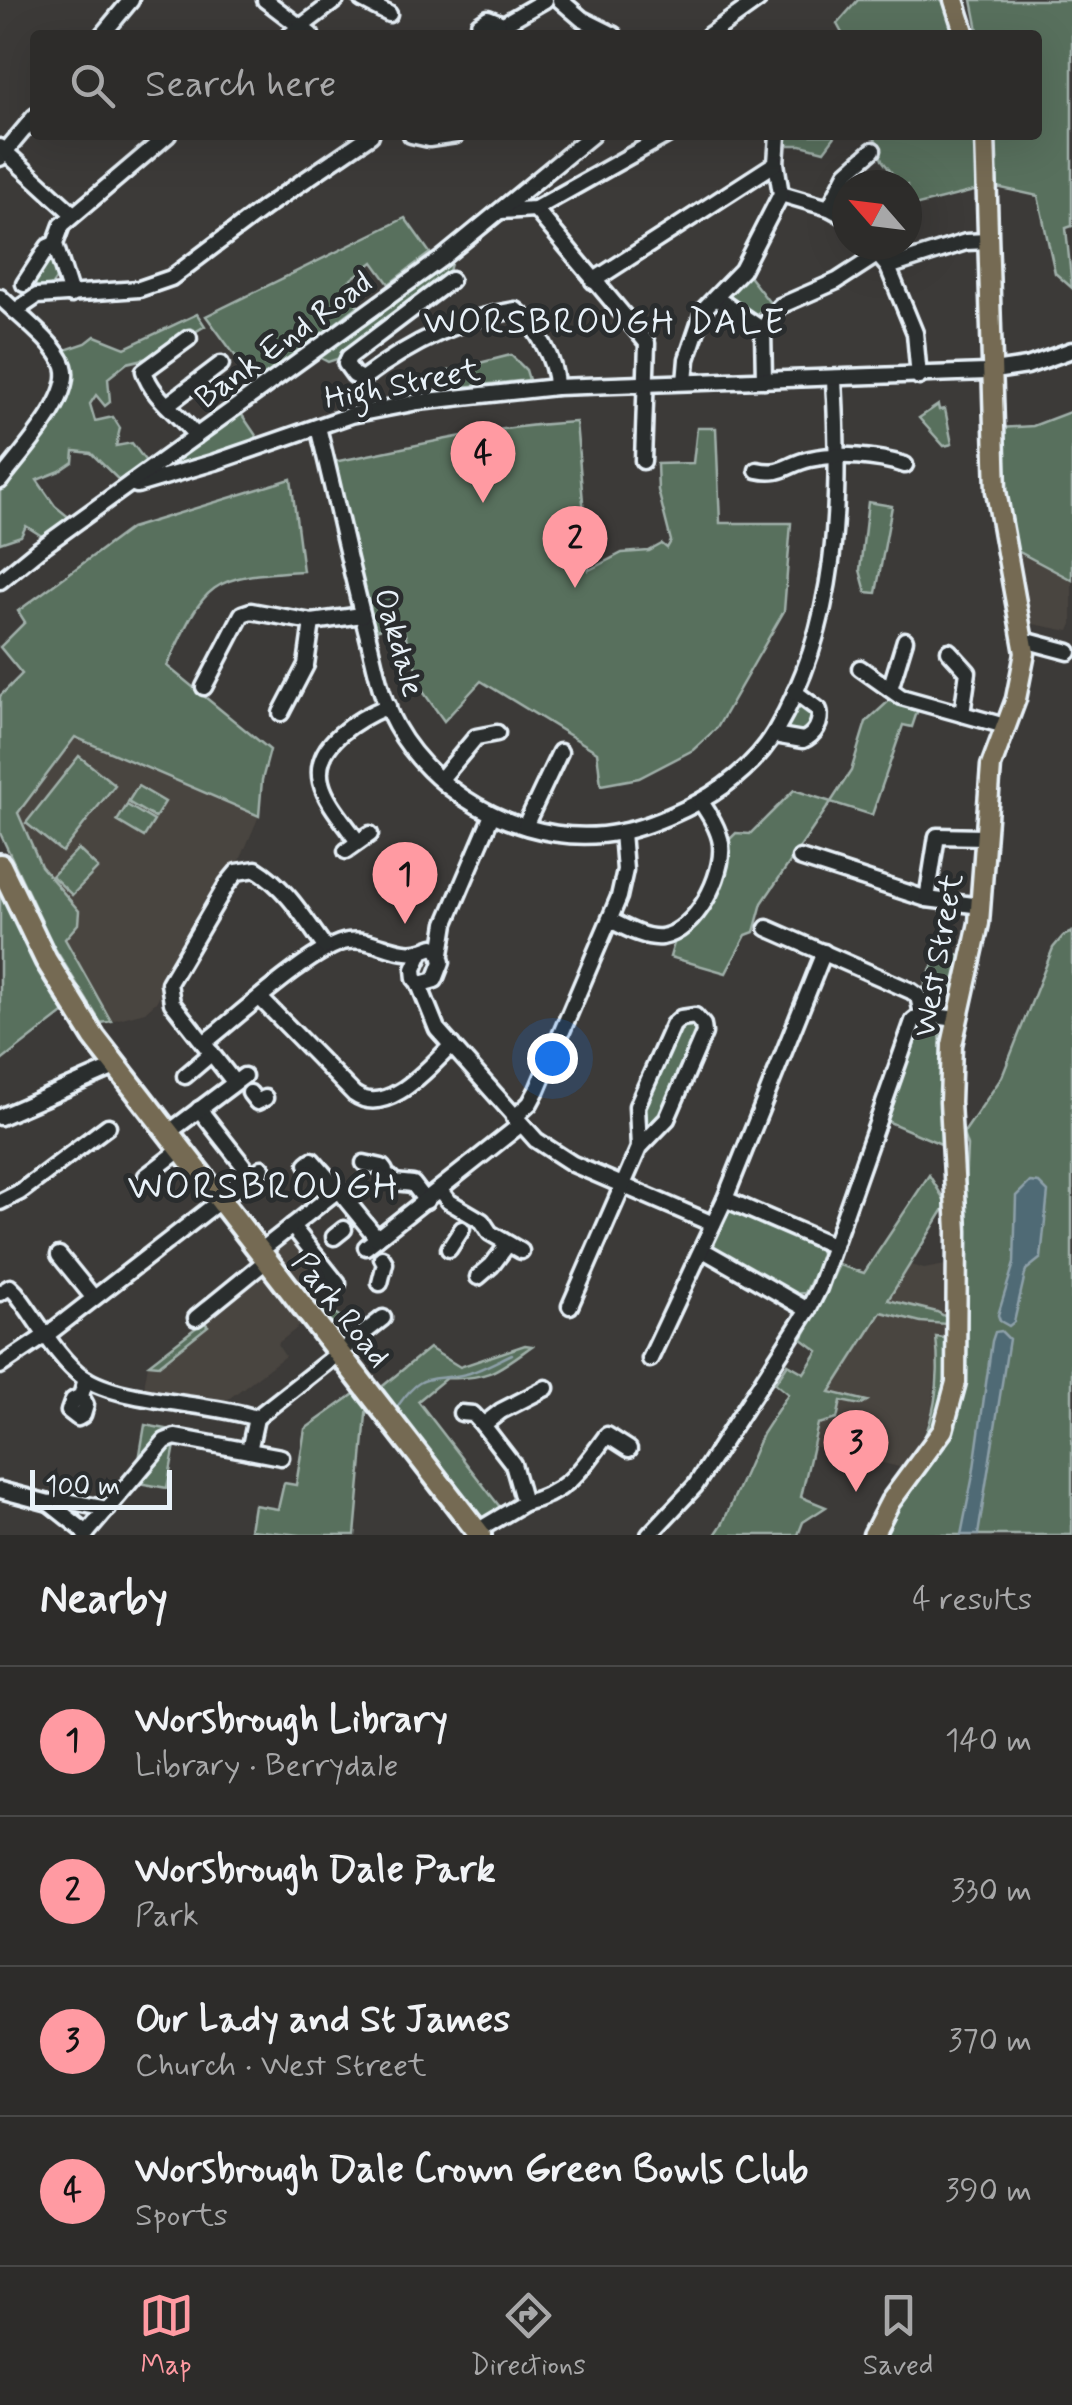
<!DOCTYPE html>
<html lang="en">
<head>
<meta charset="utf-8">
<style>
  :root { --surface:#2d2c2a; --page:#393836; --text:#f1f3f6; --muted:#a7a7a8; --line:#484847; --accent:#ff9aa2 }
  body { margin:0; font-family:Mynerve,sans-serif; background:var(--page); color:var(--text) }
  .compass { position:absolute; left:832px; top:170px; width:90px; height:90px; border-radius:50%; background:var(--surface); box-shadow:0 10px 40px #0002; rotate:298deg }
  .scale { position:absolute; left:30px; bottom:25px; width:142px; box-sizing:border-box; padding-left:10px; border:5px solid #e8f1f8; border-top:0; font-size:28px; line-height:35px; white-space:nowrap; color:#e8f1f8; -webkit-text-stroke:8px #2a2d2e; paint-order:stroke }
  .you { position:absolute; left:552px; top:1058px; width:35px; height:35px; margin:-25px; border:8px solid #fff; border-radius:50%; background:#1a73e8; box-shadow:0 0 0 15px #1a73e833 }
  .badge { display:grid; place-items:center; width:65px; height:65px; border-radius:50%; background:var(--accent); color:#111; font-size:32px; font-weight:700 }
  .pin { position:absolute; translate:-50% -82px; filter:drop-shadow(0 2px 5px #0008) }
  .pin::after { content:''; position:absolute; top:52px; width:35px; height:30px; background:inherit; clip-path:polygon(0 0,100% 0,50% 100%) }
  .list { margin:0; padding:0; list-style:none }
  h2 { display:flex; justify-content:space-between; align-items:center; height:130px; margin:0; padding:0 40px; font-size:42px }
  h2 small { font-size:32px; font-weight:400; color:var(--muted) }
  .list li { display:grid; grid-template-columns:65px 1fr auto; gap:30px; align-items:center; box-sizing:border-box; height:150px; padding:0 40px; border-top:2px solid var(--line) }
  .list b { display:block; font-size:38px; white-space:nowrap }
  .list p { margin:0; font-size:32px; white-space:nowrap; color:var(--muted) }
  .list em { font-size:32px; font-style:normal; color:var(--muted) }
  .icon { flex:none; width:55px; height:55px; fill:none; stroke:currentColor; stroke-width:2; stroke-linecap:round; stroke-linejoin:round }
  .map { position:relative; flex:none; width:1072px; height:1535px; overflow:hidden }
  .search { position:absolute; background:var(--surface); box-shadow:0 10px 40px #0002; left:30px; right:30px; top:30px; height:110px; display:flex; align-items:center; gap:25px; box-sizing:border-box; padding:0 35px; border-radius:10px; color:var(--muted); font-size:38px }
  .sheet { height:730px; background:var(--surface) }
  nav { display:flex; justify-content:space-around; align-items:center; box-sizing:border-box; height:140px; border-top:2px solid var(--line); background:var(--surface); font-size:28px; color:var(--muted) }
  nav a { display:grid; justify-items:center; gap:5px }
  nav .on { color:var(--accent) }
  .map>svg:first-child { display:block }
  .built { fill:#49443f }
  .green { fill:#59705d; stroke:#a0b0aa; stroke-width:2.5 }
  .water { fill:#506a75; stroke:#8da0a9; stroke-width:2.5 }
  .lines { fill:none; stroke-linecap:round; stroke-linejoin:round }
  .stream { stroke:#8da0a9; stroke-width:2.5 }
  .minor-casing { stroke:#e8f1f8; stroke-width:21 }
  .major-casing { stroke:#e8f1f8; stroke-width:25 }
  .highway-casing { stroke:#e8f1f8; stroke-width:28 }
  .minor { stroke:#2a2d2e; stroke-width:14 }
  .major { stroke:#746b52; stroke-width:18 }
  .highway { stroke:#746b52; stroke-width:20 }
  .labels { text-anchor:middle; stroke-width:10; stroke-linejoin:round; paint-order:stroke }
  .street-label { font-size:32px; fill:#e8f1f8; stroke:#2a2d2e }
  .neighbourhood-label { font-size:35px; letter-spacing:2.5px; fill:#e8f1f8; stroke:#2a2d2e }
  .quarter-label { font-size:38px; letter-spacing:2.5px; fill:#e8f1f8; stroke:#2a2d2e }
</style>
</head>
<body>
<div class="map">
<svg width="1072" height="1535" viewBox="0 0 1072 1535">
  <rect width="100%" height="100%" fill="#3c3a38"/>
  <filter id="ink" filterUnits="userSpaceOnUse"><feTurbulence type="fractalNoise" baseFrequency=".01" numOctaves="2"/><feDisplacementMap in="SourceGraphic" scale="20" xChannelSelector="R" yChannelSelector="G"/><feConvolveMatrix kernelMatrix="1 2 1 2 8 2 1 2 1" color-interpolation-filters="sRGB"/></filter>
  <g filter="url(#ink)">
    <g class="built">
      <polygon points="1010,547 1072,580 1072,624 1069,631 1028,623"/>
      <polygon points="74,737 259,816 238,865 156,1002 145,1012 111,1021 65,938 79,911 41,866 18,813"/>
      <polygon points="288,1232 322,1275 291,1300 306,1321 277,1344 285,1356 226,1401 144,1387 148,1364 271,1266 262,1253"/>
      <polygon points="907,1264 924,1269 950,1264 945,1338 937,1338 938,1355 931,1414 916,1454 903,1468 813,1446 818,1424 841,1401 859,1405 865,1400 829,1393 876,1322"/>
    </g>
    <g class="green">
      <polygon points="858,0 945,0 958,35 843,35 837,24"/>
      <polygon points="972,0 1072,0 1072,226 1066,228 1072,288 1055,273 1038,196 992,186 996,162 993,135 1037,135 1037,35 979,35"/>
      <polygon points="784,135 836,135 824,151 801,145 784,145"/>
      <polygon points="874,135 977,135 978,190 910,207 907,185 901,185 882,160"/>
      <polygon points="405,218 430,253 389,284 373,262 345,284 358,306 256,384 206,316"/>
      <polygon points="46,258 53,263 58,276 51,286 36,288 34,276"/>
      <polygon points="452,259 448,276 343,357 328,362 319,357"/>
      <polygon points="748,275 770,303 754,316 730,296"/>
      <polygon points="197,314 205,326 152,357 127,363 108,378 110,402 105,406 96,395 90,404 95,421 113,417 120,428 116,446 132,443 147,463 121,482 91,453 74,451 73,462 60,471 37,480 55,506 71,519 45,538 26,526 21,536 0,543 0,490 60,409 69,368 65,350 86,343 95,336 125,348"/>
      <polygon points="511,355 526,370 529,380 452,388 452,382 444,372"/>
      <polygon points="938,405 939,410 945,409 952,444 944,446 919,418"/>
      <polygon points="1072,411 1072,580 1010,547 999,428 1033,426"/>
      <polygon points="240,412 259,440 164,470"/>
      <path d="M576,422L589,570L622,553L649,551L662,544L667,548L671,541L658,490L657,464L693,463L697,428H716L720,523H791L784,611L717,728L693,750L639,778L601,785L597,752L481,681L444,721L424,693L401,622L373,631L333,462C417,446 490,426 576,422Z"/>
      <path d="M291,479L303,571C209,576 206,581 167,666L270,750L262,780L259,816L75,737L18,813L41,866L79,911L78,924L65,939L111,1021L101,1023L54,947L0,833V696L22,674L0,647L25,622L18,611L131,528Z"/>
      <polygon points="868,502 892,506 876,593 866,592 860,570"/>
      <polygon points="796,700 812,710 813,718 806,731 798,734 783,728"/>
      <polygon points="890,700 918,709 912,727 903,725 872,815 831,802 762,903 754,932 746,935 726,973 670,957 677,933 688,925 724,845 736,833 750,834 794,790 831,802 851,771 866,722"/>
      <polygon points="79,756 115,785 62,852 26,823"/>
      <polygon points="138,786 165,802 155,818 128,802"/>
      <polygon points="127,805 154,821 144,837 117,821"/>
      <polygon points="78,849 98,868 72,895 52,876"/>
      <polygon points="0,884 67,1010 0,1062"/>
      <polygon points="1072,932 1072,1535 880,1535 945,1440 959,1410 963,1386 964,1206 967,1146 963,1134 1002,1077 1053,948 1063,936"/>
      <polygon points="942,947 963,957 959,971 940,1007 935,1007 925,997 925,981"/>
      <polygon points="690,1019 698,1028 695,1040 686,1055 688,1058 663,1116 641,1138 639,1115 676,1031"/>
      <polygon points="921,1020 938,1023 940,1027 944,1142 941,1144 889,1122 884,1116 914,1032"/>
      <polygon points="929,1175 947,1204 888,1300 937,1312 946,1317 946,1324 921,1322 881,1312 830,1392 867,1401 860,1405 841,1401 837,1419 818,1424 801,1497 826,1507 803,1522 798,1535 715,1535 723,1523 762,1434 788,1394 775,1383 788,1364 804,1373 818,1351 802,1339 839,1265 864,1273"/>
      <polygon points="732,1208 819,1245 822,1258 805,1293 791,1294 711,1246 724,1211"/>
      <polygon points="321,1303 339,1316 355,1317 360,1323 340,1339 315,1308"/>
      <polygon points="205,1323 208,1326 159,1365 149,1364 198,1326"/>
      <path d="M936,1337L945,1338C968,1367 930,1436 915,1464L909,1462C936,1430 941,1377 936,1337Z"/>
      <path d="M525,1345L532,1346C498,1370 489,1380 446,1378L418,1401L500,1507L482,1520L378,1390L429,1348L460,1367Z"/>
      <polygon points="357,1392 367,1404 355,1535 301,1535 250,1530 254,1505 278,1509 284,1483 296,1485 305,1429"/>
      <polygon points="145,1425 182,1432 164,1434 139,1460"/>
      <polygon points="175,1445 167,1488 139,1483 164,1449"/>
    </g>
    <g class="water">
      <polygon points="1030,1182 1039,1183 1048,1192 1041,1258 1026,1270 1014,1322 1009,1326 1000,1321 998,1315 1014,1263 1016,1196"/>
      <polygon points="1001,1331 1009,1339 978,1535 961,1535 973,1475 992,1341 995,1332"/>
    </g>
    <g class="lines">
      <path class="stream" d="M397,1407C424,1369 428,1383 466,1374C481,1370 497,1361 512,1354"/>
      <g class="minor-casing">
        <g id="minor">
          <polyline points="265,0 311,35"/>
          <polyline points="362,0 389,14"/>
          <polyline points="560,0 582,19 614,35"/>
          <polyline points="500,26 545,0"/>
          <polyline points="102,35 131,0"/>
          <polyline points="290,35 336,0"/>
          <polyline points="479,35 479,24 488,18 498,22 499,34"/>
          <polyline points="709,35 758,0"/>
          <polyline points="411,135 429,139 456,135"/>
          <polyline points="778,135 776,163 781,194"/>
          <polyline points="0,147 73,214"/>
          <polyline points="0,158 35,116"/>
          <polyline points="781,194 829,208 847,218"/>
          <polyline points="829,208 847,173 873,150"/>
          <polyline points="535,209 647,343 643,461"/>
          <polyline points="501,211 535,209 667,135"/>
          <polyline points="869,245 888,267 915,333 919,377"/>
          <polyline points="888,267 966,242 988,241"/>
          <path d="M451,280L349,357L346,364L354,375L362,379C406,346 460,318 516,310C536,325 556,361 556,387"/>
          <polyline points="593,281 776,163"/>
          <polyline points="24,284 48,247 55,244"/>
          <polyline points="71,295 55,244 62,225 168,135"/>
          <path d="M0,297C17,314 57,344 64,366C74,398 18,456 0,481"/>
          <polyline points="716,298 763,330"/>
          <polyline points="15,311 37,296 139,289 171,278 264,208 371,135"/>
          <path d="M189,338L144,371C153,399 178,412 196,436"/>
          <polyline points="764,380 763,330 770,317 780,306 837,281 877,255"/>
          <polyline points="685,382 687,359 704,309 742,270 781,194"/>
          <polyline points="167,405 221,364"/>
          <path d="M318,427C335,495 349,564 367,633C375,664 380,697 396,726C438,801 535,850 621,832C643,828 664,819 685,809C719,793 756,765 775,732C839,623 841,501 834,380"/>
          <path d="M757,470C782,476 787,464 810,459C839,453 876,456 905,465"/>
          <polyline points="131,483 137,485 215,462 351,415 418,402 556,387 987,372 1027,366 1072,350"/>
          <polyline points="0,581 38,550 441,259 592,135"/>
          <polyline points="1024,640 1069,652"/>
          <polyline points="949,651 968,672 962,714"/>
          <polyline points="860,668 901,697 1005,726"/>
          <polyline points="204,687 242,614 251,611 312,622 362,615"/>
          <polyline points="890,689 905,640"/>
          <polyline points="281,713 306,665 312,622"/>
          <path d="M774,735L803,740C815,735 822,723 819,710L795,692"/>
          <polyline points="441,779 476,737 497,733"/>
          <polyline points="525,826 560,752"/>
          <path d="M358,842C346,824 326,803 321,782C312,744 359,718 388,706"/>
          <polyline points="346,851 370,834"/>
          <polyline points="800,858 927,899 981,906"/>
          <polyline points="927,899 937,836 984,837"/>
          <path d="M610,920C624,927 645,939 662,937C696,931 724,876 721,844C719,829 709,814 701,802"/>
          <polyline points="767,928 911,991 918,996 922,1014"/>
          <polygon points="433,947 439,951 442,962 435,980 421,984 415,979 414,969 422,951"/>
          <polyline points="441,954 446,923 492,815"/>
          <polyline points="418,982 437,1029 536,1140 573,1164 713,1224"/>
          <path d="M261,999L354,1094C387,1118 428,1068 452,1045"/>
          <path d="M204,1043C234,1020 315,945 348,941C375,937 396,958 422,951"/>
          <polyline points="185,1076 212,1053"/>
          <path d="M234,1082L172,1003L169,983L227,884L237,872L256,869C287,888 304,918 325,947"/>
          <polyline points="250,1093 257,1102 265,1098"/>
          <polyline points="199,1109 250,1174"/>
          <polyline points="0,1117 117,1066"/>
          <polyline points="514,1118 530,1103 537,1090 619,897 625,870 622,832"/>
          <polyline points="168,1133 244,1076"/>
          <polyline points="364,1163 382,1167 385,1171"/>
          <polyline points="307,1164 312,1160 338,1190"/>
          <polyline points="146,1176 180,1150"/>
          <polyline points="391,1178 394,1182 413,1184 426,1201"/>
          <polyline points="440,1190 448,1201 482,1221 490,1233 521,1251"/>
          <polyline points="725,1199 834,1246"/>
          <polyline points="0,1202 20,1192 108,1126"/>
          <polyline points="292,1226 338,1284"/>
          <polyline points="334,1237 344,1229"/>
          <polyline points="366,1247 520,1125"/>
          <polyline points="449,1249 462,1229"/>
          <polyline points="703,1250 808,1310"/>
          <polyline points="259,1252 338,1190 377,1238"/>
          <polyline points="59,1255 93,1297"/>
          <polyline points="478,1277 492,1265 508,1244"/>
          <polyline points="380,1283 385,1263 382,1258"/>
          <path d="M0,1293L10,1287L16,1293C35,1317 59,1361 83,1377C120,1403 209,1402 256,1418"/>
          <polyline points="570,1306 639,1148 637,1106 673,1025 681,1018 695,1016 703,1025 704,1033 667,1119 639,1148"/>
          <polyline points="196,1318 266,1261"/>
          <polyline points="650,1359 725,1199 824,952"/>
          <polyline points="0,1366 48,1334 262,1168"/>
          <polyline points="81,1396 86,1405 83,1415 78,1418 69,1411 73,1400 81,1396 86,1379"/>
          <polyline points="461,1413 473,1414 483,1425"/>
          <polyline points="256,1418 383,1318"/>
          <polyline points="249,1451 256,1418"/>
          <polyline points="0,1490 49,1503 67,1501 108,1509"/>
          <polyline points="49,1503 87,1533"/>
          <path d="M524,1503C568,1493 582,1469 607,1435L629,1449"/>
          <polyline points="477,1531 524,1503 513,1464 483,1425 501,1411 546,1388"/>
          <polyline points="85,1535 165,1441 175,1437 281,1457"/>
          <polyline points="649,1535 695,1486 808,1310 819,1288 913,1021 922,1014 956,1019"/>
        </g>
      </g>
      <g class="major-casing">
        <g id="major">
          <polyline points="954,0 965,35"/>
          <polyline points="873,1535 890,1502 943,1430 956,1382 957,1231 950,1102 952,1045 979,923 991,766 1016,699 1025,653 996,491 985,135"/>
        </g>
      </g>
      <g class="highway-casing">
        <polyline id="highway" points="0,865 46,960 94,1037 480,1535"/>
      </g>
      <use href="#minor" class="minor"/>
      <use href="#major" class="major"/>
      <use href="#highway" class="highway"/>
    </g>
  </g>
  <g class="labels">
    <g class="street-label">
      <text transform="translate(283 339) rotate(-36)" y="11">Bank End Road</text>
      <text transform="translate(402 383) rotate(-11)" y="11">High Street</text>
      <text transform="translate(400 642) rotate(74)" y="11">Oakdale</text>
      <text transform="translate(937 955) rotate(-80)" y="11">West Street</text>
      <text transform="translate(342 1309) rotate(52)" y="11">Park Road</text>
    </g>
    <g class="neighbourhood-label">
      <text x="605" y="333">WORSBROUGH DALE</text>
    </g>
    <g class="quarter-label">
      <text x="264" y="1198">WORSBROUGH</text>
    </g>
  </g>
</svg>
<svg class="compass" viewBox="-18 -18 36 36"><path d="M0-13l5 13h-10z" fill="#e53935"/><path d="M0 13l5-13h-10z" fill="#a7a7a8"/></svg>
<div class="scale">100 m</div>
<div class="you"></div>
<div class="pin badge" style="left:405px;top:924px">1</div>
<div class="pin badge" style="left:575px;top:588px">2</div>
<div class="pin badge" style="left:856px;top:1492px">3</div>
<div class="pin badge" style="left:483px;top:503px">4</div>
<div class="search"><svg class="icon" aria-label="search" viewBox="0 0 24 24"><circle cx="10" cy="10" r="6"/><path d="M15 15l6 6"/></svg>Search here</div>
</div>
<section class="sheet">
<h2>Nearby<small>4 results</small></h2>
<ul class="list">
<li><span class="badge">1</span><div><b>Worsbrough Library</b><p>Library · Berrydale</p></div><em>140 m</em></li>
<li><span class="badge">2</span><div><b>Worsbrough Dale Park</b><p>Park</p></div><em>330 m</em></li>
<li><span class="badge">3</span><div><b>Our Lady and St James</b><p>Church · West Street</p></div><em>370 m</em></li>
<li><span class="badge">4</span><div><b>Worsbrough Dale Crown Green Bowls Club</b><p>Sports</p></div><em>390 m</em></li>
</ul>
</section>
<nav>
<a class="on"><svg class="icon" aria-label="map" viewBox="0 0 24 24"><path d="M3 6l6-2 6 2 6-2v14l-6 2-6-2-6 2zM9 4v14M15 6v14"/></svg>Map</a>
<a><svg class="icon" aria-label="directions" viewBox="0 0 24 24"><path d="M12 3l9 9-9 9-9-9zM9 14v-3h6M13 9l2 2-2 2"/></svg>Directions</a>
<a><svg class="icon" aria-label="saved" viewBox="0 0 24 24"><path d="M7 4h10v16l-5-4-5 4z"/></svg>Saved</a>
</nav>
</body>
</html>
